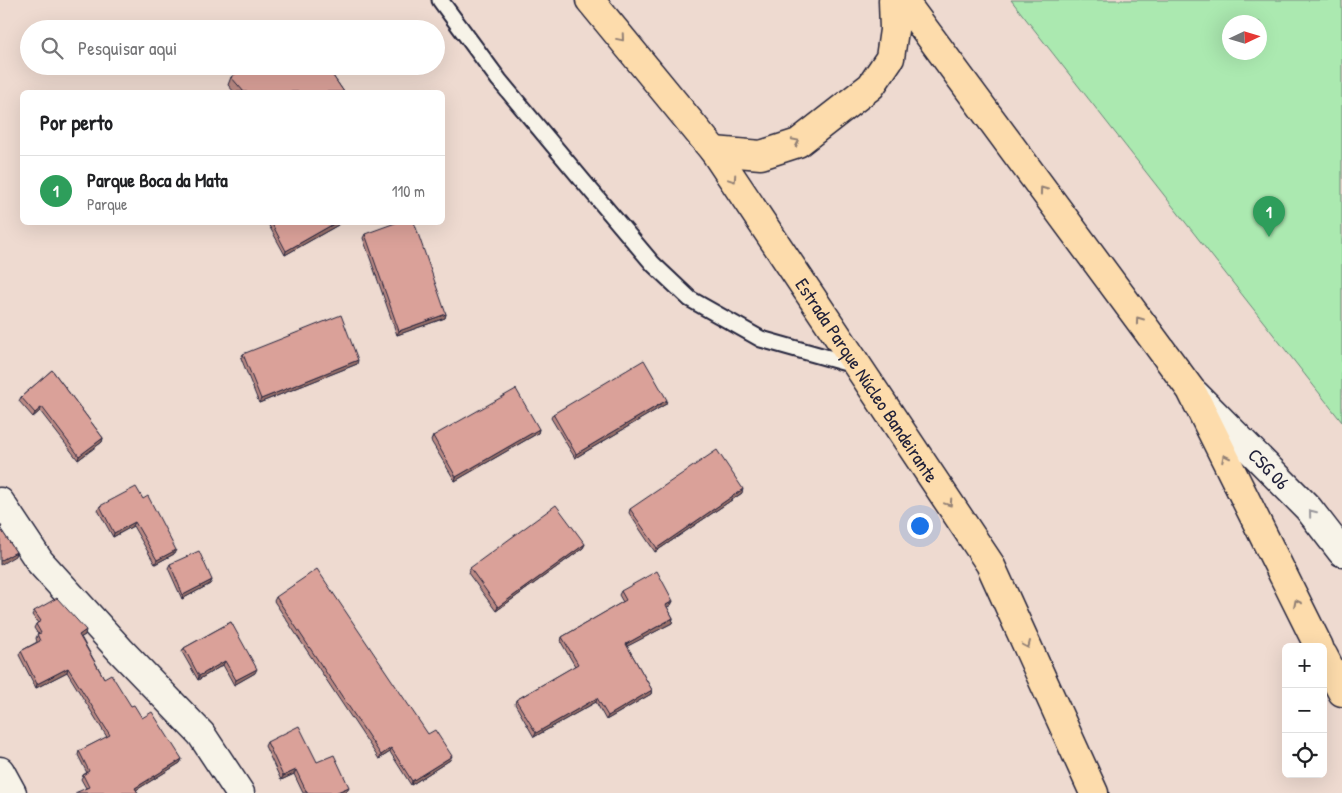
<!DOCTYPE html>
<html lang="pt">
<head>
<meta charset="utf-8">
<style>
  :root { --surface:#fff; --page:#f2f2f2; --text:#202124; --muted:#757577; --line:#e0e0e0; --accent:#c8321e }
  body { margin:0; font-family:"Patrick Hand",sans-serif; background:var(--page); color:var(--text) }
  .controls { position:absolute; right:15px; bottom:15px; display:grid; overflow:hidden; border-radius:8px; box-shadow:0 5px 20px #0002 }
  .controls button { width:45px; height:45px; display:grid; place-items:center; padding:0; border:0; border-bottom:1px solid var(--line); background:var(--surface); color:var(--text); font:25px sans-serif }
  .compass { position:absolute; left:1222px; top:15px; width:45px; height:45px; border-radius:50%; background:var(--surface); box-shadow:0 5px 20px #0002; rotate:86deg }
  .you { position:absolute; left:919px; top:525px; width:18px; height:18px; margin:-12px; border:4px solid #fff; border-radius:50%; background:#1a73e8; box-shadow:0 0 0 8px #1a73e833 }
  .badge { display:grid; place-items:center; width:32px; height:32px; border-radius:50%; background:var(--accent); color:#fff; font-size:16px; font-weight:700 }
  .pin { position:absolute; translate:-50% -41px; filter:drop-shadow(0 1px 2px #0008) }
  .pin::after { content:''; position:absolute; top:26px; width:18px; height:15px; background:inherit; clip-path:polygon(0 0,100% 0,50% 100%) }
  .list { margin:0; padding:0; list-style:none }
  h2 { display:flex; justify-content:space-between; align-items:center; height:65px; margin:0; padding:0 20px; font-size:21px }
  h2 small { font-size:16px; font-weight:400; color:var(--muted) }
  .list li { display:grid; grid-template-columns:32px 1fr auto; gap:15px; align-items:center; box-sizing:border-box; height:70px; padding:0 20px; border-top:1px solid var(--line) }
  .list b { display:block; font-size:19px; white-space:nowrap }
  .list p { margin:0; font-size:16px; white-space:nowrap; color:var(--muted) }
  .list em { font-size:16px; font-style:normal; color:var(--muted) }
  .icon { flex:none; width:28px; height:28px; fill:none; stroke:currentColor; stroke-width:2; stroke-linecap:round; stroke-linejoin:round }
  .map { position:relative; flex:none; width:1342px; height:793px; overflow:hidden }
  .search { position:absolute; background:var(--surface); box-shadow:0 5px 20px #0002; left:20px; top:20px; width:425px; height:55px; display:flex; align-items:center; gap:12px; box-sizing:border-box; padding:0 18px; border-radius:28px; color:var(--muted); font-size:19px }
  .panel { position:absolute; background:var(--surface); box-shadow:0 5px 20px #0002; left:20px; top:90px; width:425px; height:135px; border-radius:8px }
  .map>svg:first-child { display:block }
  .green { fill:#abe9b0; stroke:#668676; fill-rule:evenodd }
  .lines { fill:none; stroke-linecap:round; stroke-linejoin:round }
  .service-casing { stroke:#22223b; stroke-width:19 }
  .minor-casing { stroke:#22223b; stroke-width:31 }
  .tertiary-casing { stroke:#22223b; stroke-width:31 }
  .trunk-casing { stroke:#22223b; stroke-width:31 }
  .service { stroke:#f7f3e8; stroke-width:15 }
  .minor { stroke:#f7f3e8; stroke-width:28 }
  .tertiary { stroke:#f7f3e8; stroke-width:28 }
  .trunk { stroke:#fddcac; stroke-width:28 }
  .wall { fill:#bb8a84; stroke:#22223b }
  .shaded-wall { fill:#99716b; stroke:#22223b }
  .building { fill:#daa199; stroke:#22223b }
  .oneway { stroke:#907f74 }
  .oneway2 { stroke:#97959a }
  .labels { text-anchor:middle; stroke-width:4.5; stroke-linejoin:round; paint-order:stroke }
  .street-label { font-size:19px; fill:#22223b; stroke:#f7f3e8 }
</style>
</head>
<body>
<div class="map">
<svg width="1342" height="793" viewBox="0 0 1342 793">
  <rect width="100%" height="100%" fill="#eedad0"/>
  <filter id="ink" filterUnits="userSpaceOnUse"><feTurbulence type="fractalNoise" baseFrequency=".02" numOctaves="2"/><feDisplacementMap in="SourceGraphic" scale="10" xChannelSelector="R" yChannelSelector="G"/><feConvolveMatrix kernelMatrix="1 2 1 2 8 2 1 2 1" color-interpolation-filters="sRGB"/></filter>
  <g filter="url(#ink)">
    <path class="green" d="M1011,0H1342V422ZM1230,22H1260V52H1230Z"/>
    <g class="lines">
      <g class="service-casing">
        <polyline id="service" points="440,0 499,80 583,181 653,264 690,299 761,339 857,366"/>
      </g>
      <g class="minor-casing">
        <g id="minor">
          <polyline points="0,502 40,562 120,650 201,734 240,793"/>
          <polyline points="0,771 12,793"/>
        </g>
      </g>
      <g class="tertiary-casing">
        <g id="tertiary">
          <path id="s1" d="M1195,394L1308,508L1342,552"/>
        </g>
      </g>
      <g class="trunk-casing">
        <g id="trunk">
          <path id="s2" d="M590,0L714,151L990,564L1094,793"/>
          <polyline points="903,0 1191,390 1319,647"/>
          <polyline points="714,151 761,155 798,143 871,86 890,58 894,30 893,0"/>
          <polyline points="1323,655 1342,692"/>
        </g>
      </g>
      <use href="#service" class="service"/>
      <use href="#minor" class="minor"/>
      <use href="#tertiary" class="tertiary"/>
      <use href="#trunk" class="trunk"/>
    </g>
    <g class="wall">
      <polygon points="331,73 344,92 234,92 228,85 231,77"/>
      <polygon points="267,222 339,222 338,225 285,255"/>
      <polygon points="365,234 446,314 445,318 397,335 363,238"/>
      <polygon points="243,354 357,364 259,403 241,358"/>
      <polygon points="52,370 103,438 102,442 78,460 40,411 33,417 19,401 21,397"/>
      <polygon points="666,404 575,458 551,418 553,414"/>
      <polygon points="539,429 538,433 455,481 431,441 433,436"/>
      <polygon points="742,493 655,552 629,513 630,509"/>
      <polygon points="143,499 174,554 155,564 133,526 113,537 98,510 100,506"/>
      <polygon points="585,544 583,548 496,611 468,573 470,568"/>
      <polygon points="170,564 212,580 210,584 182,599 168,568"/>
      <polygon points="621,591 673,601 671,605 667,607 673,618 672,623 627,646 652,690 651,694 606,720 596,702 534,737 515,704 516,700 575,666 561,642 562,637 623,602 619,595"/>
      <polygon points="276,597 428,734 450,760 411,785 390,752 379,759 274,601"/>
      <polygon points="34,611 85,635 81,637 104,678 142,718 182,759 180,763 136,790 86,788 81,779 83,775 87,773 78,755 79,751 107,737 67,672 36,688 19,655 21,651 37,642 36,638 38,634 34,628 36,624 38,623 32,615"/>
      <polygon points="231,622 255,673 234,685 223,665 198,680 182,652 184,648"/>
      <polygon points="267,742 317,762 347,791 343,793 303,793 294,774 281,780 265,746"/>
    </g>
    <g class="shaded-wall">
      <polygon points="337,222 339,222 338,225 285,255 286,251"/>
      <polygon points="446,314 445,318 397,335 399,331"/>
      <polygon points="358,360 357,364 259,403 261,399"/>
      <polygon points="667,400 666,404 575,458 576,454"/>
      <polygon points="42,407 40,411 33,417 35,413"/>
      <polygon points="539,429 538,433 455,481 456,477"/>
      <polygon points="103,438 102,442 78,460 79,456"/>
      <polygon points="743,489 742,493 655,552 657,548"/>
      <polygon points="135,522 133,526 113,537 114,533"/>
      <polygon points="585,544 583,548 496,611 498,607"/>
      <polygon points="176,550 174,554 155,564 157,560"/>
      <polygon points="16,552 15,556 0,565 0,561"/>
      <polygon points="212,580 210,584 182,599 183,595"/>
      <polygon points="673,601 671,605 664,609 666,605"/>
      <polygon points="673,618 672,623 624,648 626,644"/>
      <polygon points="86,630 85,635 78,639 79,635"/>
      <polygon points="225,661 223,665 198,680 199,676"/>
      <polygon points="68,668 67,672 36,688 37,684"/>
      <polygon points="257,669 255,673 234,685 236,680"/>
      <polygon points="652,690 651,694 606,720 608,716"/>
      <polygon points="597,698 596,702 534,737 536,733"/>
      <polygon points="391,748 390,752 379,759 381,755"/>
      <polygon points="452,756 450,760 411,785 412,781"/>
      <polygon points="182,759 180,763 133,792 135,788"/>
      <polygon points="296,770 294,774 281,780 283,776"/>
      <polygon points="349,787 347,791 343,793 335,793"/>
    </g>
    <g class="building">
      <polygon points="299,25 302,29 294,29"/>
      <polygon points="246,66 330,66 331,73 344,92 244,92 231,77"/>
      <polygon points="271,222 337,222 286,251"/>
      <polygon points="398,222 414,222 446,314 399,331 365,234"/>
      <polygon points="341,315 358,360 261,399 243,354"/>
      <polygon points="644,360 667,400 576,454 553,414"/>
      <polygon points="52,370 103,438 79,456 42,407 35,413 21,397"/>
      <polygon points="516,389 539,429 456,477 433,436"/>
      <polygon points="717,450 743,489 657,548 630,509"/>
      <polygon points="136,487 143,499 148,496 176,550 157,560 135,522 114,533 100,506"/>
      <polygon points="556,505 585,544 498,607 470,568"/>
      <polygon points="0,524 2,527 0,528 16,552 0,561"/>
      <polygon points="199,551 212,580 183,595 170,564"/>
      <polygon points="317,569 428,734 435,730 452,756 412,781 391,748 381,755 276,597"/>
      <polygon points="657,571 673,601 666,605 673,618 626,644 652,690 608,716 597,698 536,733 516,700 578,664 562,637 626,600 621,591"/>
      <polygon points="57,598 86,630 79,635 104,678 111,674 131,706 134,705 142,718 152,712 182,759 135,788 138,793 75,793 89,787 83,775 89,771 79,751 110,735 68,668 37,684 21,651 40,641 37,634 41,633 36,624 41,621 34,611"/>
      <polygon points="231,622 257,669 236,680 225,661 199,676 184,648"/>
      <polygon points="299,726 317,762 334,755 349,787 335,793 307,793 296,770 283,776 267,742"/>
    </g>
    <defs><path id="oneway-chevron" d="M-2-3.5L2.5 0L-2 3.5" fill="none" stroke-width="1.6" stroke-linecap="round" stroke-linejoin="round" transform="scale(1.25)"/></defs>
    <g class="oneway">
      <use href="#oneway-chevron" transform="translate(621 38) rotate(50)"/>
      <use href="#oneway-chevron" transform="translate(796 142) rotate(-26)"/>
      <use href="#oneway-chevron" transform="translate(733 179) rotate(56)"/>
      <use href="#oneway-chevron" transform="translate(1043 190) rotate(-126)"/>
      <use href="#oneway-chevron" transform="translate(1139 320) rotate(-126)"/>
      <use href="#oneway-chevron" transform="translate(1225 458) rotate(-117)"/>
      <use href="#oneway-chevron" transform="translate(949 503) rotate(56)"/>
      <use href="#oneway-chevron" transform="translate(1297 603) rotate(-117)"/>
      <use href="#oneway-chevron" transform="translate(1027 645) rotate(66)"/>
    </g>
    <use class="oneway2" href="#oneway-chevron" transform="translate(1312 513) rotate(-129)"/>
  </g>
  <g class="labels">
    <g class="street-label">
      <text dy="7" stroke="none"><textPath href="#s2" startOffset="471">Estrada Parque Núcleo Bandeirante</textPath></text>
      <text dy="7" stroke="none"><textPath href="#s1" startOffset="105">CSG 06</textPath></text>
    </g>
  </g>
</svg>
<div class="controls">
<button>+</button>
<button>−</button>
<button><svg class="icon" aria-label="locate" viewBox="0 0 24 24"><circle cx="12" cy="12" r="6"/><path d="M12 2v4M12 18v4M2 12h4M18 12h4"/></svg></button>
</div>
<svg class="compass" viewBox="-18 -18 36 36"><path d="M0-13l5 13h-10z" fill="#e53935"/><path d="M0 13l5-13h-10z" fill="#757577"/></svg>
<div class="you"></div>
<div class="pin badge" style="left:1269px;top:237px;background:#2e9e5b">1</div>
<div class="search"><svg class="icon" aria-label="search" viewBox="0 0 24 24"><circle cx="10" cy="10" r="6"/><path d="M15 15l6 6"/></svg>Pesquisar aqui</div>
<section class="panel">
<h2>Por perto<small></small></h2>
<ul class="list">
<li><span class="badge" style="background:#2e9e5b">1</span><div><b>Parque Boca da Mata</b><p>Parque</p></div><em>110 m</em></li>
</ul>
</section>
</div>
</body>
</html>
